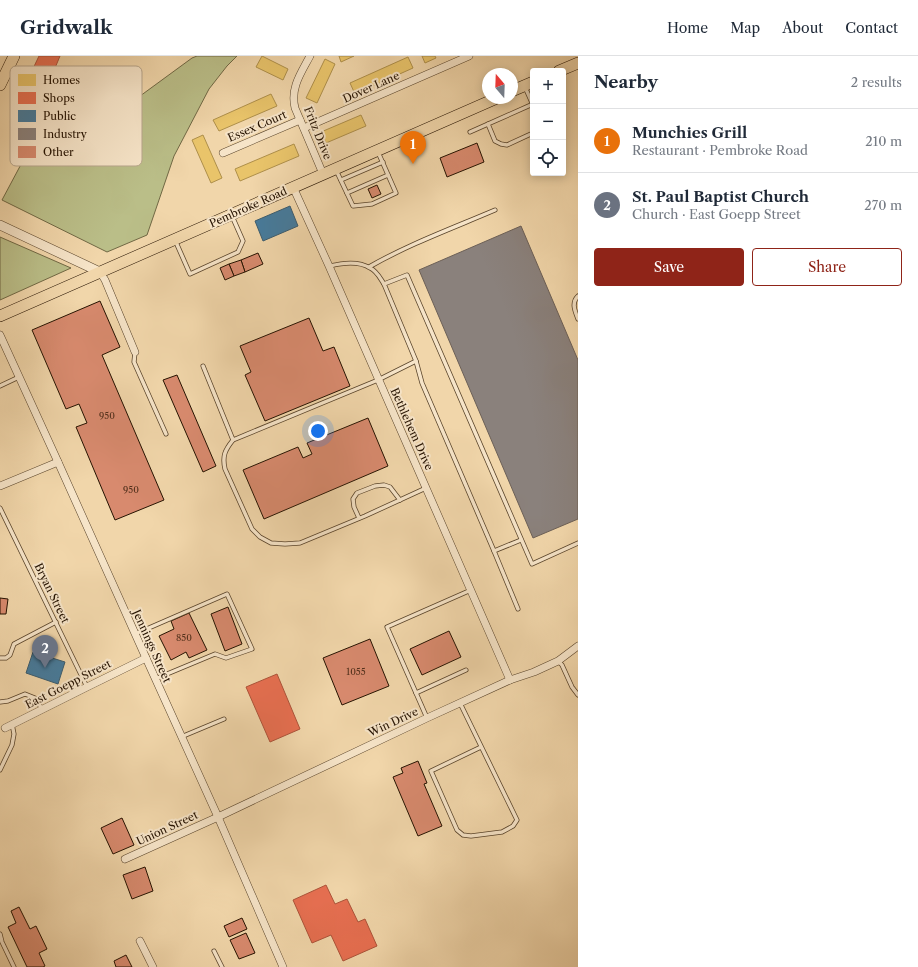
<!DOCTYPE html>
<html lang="en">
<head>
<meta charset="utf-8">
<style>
  :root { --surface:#fff; --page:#f2f2f3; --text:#1f2937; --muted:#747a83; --line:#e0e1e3; --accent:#8f2418 }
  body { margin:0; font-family:"Libre Caslon Text",serif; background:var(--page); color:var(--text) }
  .controls { position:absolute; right:12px; top:12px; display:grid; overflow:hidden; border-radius:4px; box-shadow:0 2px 10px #0003 }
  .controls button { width:36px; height:36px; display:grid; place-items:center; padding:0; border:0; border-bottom:1px solid var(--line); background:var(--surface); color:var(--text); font:20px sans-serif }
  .compass { position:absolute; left:482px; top:12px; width:36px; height:36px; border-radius:50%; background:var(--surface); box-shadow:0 2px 10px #0003; rotate:341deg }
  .you { position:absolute; left:318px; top:375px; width:14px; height:14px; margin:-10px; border:3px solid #fff; border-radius:50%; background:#1a73e8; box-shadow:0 0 0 6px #1a73e833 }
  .badge { display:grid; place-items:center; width:26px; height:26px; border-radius:50%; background:var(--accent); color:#fff; font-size:13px; font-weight:700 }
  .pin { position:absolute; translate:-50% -33px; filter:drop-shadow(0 1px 2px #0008) }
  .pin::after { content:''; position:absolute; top:21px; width:14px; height:12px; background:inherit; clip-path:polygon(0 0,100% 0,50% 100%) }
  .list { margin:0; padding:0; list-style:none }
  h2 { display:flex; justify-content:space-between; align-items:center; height:52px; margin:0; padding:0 16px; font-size:17px }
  h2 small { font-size:13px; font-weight:400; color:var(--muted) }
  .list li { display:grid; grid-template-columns:26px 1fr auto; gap:12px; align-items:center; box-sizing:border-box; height:64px; padding:0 16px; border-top:1px solid var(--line) }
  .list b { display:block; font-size:15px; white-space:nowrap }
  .list p { margin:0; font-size:13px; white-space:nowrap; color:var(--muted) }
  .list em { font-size:13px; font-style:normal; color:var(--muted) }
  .actions { display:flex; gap:8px; padding:12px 16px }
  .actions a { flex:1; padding:9px 0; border:1px solid var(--accent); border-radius:4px; text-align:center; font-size:14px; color:var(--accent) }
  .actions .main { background:var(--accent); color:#fff }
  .icon { flex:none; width:22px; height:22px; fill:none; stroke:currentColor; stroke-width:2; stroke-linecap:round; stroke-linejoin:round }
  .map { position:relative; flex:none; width:578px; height:911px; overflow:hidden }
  header { display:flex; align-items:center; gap:24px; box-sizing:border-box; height:56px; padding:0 20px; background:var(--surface); border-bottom:1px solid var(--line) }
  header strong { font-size:19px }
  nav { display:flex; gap:22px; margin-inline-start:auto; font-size:14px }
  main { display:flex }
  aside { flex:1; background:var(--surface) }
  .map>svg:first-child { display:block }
  .green { fill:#babe88; stroke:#706844 }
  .homes { fill:#e9c46a; stroke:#ae8f4a }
  .shops { fill:#e76f51; stroke:#ad5339 }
  .public { fill:#457b9d; stroke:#3b5c6e }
  .industry { fill:#8a817c; stroke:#6c6057 }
  .building { fill:#d88a6e; stroke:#251200 }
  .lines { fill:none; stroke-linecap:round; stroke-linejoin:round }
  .service-casing { stroke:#58432a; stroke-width:5 }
  .minor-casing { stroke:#58432a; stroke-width:8 }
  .tertiary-casing { stroke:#58432a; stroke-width:10 }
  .primary-casing { stroke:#251200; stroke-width:12 }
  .service { stroke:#f6e4c8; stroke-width:3.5 }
  .minor { stroke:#f6e4c8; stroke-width:7 }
  .tertiary { stroke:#f6e4c8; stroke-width:9 }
  .primary { stroke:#f1d6aa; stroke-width:11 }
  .labels { text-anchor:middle; stroke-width:4; stroke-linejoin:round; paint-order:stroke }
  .number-label { font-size:9px; fill:#52301c }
  .street-label { font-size:11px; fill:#251200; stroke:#f6e4c8 }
  .key { fill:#f6e4c8; stroke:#b7a58c; stroke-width:1 }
  .key-label { font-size:11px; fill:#251200 }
</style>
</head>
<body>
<header>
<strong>Gridwalk</strong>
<nav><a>Home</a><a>Map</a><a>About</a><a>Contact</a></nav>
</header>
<main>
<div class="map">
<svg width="578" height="911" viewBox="0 0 578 911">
  <rect width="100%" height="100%" fill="#f1d6aa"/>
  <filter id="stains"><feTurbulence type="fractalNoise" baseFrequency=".005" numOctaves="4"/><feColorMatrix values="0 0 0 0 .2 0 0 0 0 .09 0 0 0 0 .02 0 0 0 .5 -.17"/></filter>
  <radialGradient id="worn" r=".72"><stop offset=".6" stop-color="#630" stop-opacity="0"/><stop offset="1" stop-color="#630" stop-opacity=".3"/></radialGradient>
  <g class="green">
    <polygon points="197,0 237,0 227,10 209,33 174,100 147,179 107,196 2,144 26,99 50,109 69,92 192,2"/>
    <polygon points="0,181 71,212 0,244"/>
  </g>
  <g class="homes">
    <polygon points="262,0 288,13 283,24 256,11"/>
    <polygon points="339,0 354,0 341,6"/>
    <polygon points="422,0 435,0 436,2 425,7"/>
    <polygon points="408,1 413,12 355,38 350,27"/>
    <polygon points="325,3 335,8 317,47 306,42"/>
    <polygon points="271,38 277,50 219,75 213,64"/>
    <polygon points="361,59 366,70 326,87 321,76"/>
    <polygon points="203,79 222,122 211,127 192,84"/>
    <polygon points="294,88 299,100 240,125 235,113"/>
  </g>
  <g class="shops">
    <polygon points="39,0 60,0 55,12 66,17 63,24 60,23 57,31 30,19"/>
    <polygon points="277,618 300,673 270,686 246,631"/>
    <polygon points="326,829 335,848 347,843 358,866 365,863 377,890 343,905 331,879 312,887 293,844"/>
  </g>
  <g class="public">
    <polygon points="290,150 298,170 263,185 255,165"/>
    <polygon points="33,596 65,606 58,628 26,617"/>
  </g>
  <polygon class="industry" points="521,170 578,304 578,463 533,482 419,214"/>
  <g class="building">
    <polygon points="477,87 484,106 447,121 440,102"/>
    <polygon points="377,129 381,138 372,142 368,133"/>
    <polygon points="258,197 263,208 245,216 241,204"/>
    <polygon points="241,204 245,216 234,220 229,208"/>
    <polygon points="229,208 234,220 225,224 220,212"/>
    <polygon points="100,245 120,291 102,299 164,444 115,464 76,371 87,367 79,348 66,353 32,274"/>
    <polygon points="309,262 323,295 334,291 350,330 265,365 245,319 251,316 240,290"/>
    <polygon points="177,319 216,410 203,416 163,324"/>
    <polygon points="368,362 388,410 264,463 243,414 298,391 303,402 312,398 307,387"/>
    <polygon points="0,542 8,543 6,558 0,558"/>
    <polygon points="228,551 242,588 225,595 211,558"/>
    <polygon points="189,557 207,594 189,602 186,596 171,604 159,580 174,573 171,565"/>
    <polygon points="449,575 461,601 422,619 410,593"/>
    <polygon points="370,583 389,630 342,649 323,602"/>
    <polygon points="418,705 427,727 424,728 442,770 418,780 393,721 403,717 401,712"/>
    <polygon points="122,762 134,789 113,798 101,772"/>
    <polygon points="145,811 153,835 132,843 123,819"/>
    <polygon points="19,851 30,873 36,870 47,893 39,897 45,910 43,911 27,911 8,871 16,867 11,855"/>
    <polygon points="242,862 247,873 229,881 224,870"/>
    <polygon points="246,877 255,897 239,903 230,884"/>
    <polygon points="126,899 132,911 116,911 114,905"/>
  </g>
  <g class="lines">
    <g class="service-casing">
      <g id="service">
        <polyline points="525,31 533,49"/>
        <polyline points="533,48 488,68 495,85 501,88 507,89 533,77"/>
        <polyline points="470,76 488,68"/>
        <polyline points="336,114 353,150 372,148 396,137 378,96"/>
        <polyline points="341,124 383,106"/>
        <polyline points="347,137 388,119"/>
        <polyline points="175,184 190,218 238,196 243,185 232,160"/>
        <path d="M330,210C342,207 359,205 370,212C377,215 380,222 384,228"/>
        <path d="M369,211C409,188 453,172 495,154"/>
        <path d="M578,240C571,247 575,255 578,263"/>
        <polyline points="135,296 134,306 166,378"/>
        <polyline points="203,310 233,384 378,324 416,305"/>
        <polyline points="0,330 19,321"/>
        <path d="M233,384C225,394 222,400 225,413L252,473L260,481L271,487L285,488L300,487L365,460L426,432"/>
        <polyline points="0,452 87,631"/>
        <polyline points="359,462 354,451 353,443 357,437 375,430 384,429 390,431 400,444"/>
        <polyline points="494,495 521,484"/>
        <polyline points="518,553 494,495 422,327 416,305 384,228 407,219 532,508 578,487"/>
        <polyline points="135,578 227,538 252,593 226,602 215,598 155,623"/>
        <polyline points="0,602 6,602 10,599 14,588 56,566"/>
        <polyline points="558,605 562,609 572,631 578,639"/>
        <polyline points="416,637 466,614"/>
        <polyline points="0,646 8,645 25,638 35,642 42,653"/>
        <polyline points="460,647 517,764 513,770 502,776 471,780 463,779 457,774 431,715 481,691"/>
        <polyline points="427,662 387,571 471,534"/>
        <polyline points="181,681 224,663"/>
        <polyline points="0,714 12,689 14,678 12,668"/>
        <polyline points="0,878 2,886 14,911"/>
        <polyline points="214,895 222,911"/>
      </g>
    </g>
    <g class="minor-casing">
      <g id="minor">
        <path d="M310,0C301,17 290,32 295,52L323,118"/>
        <polyline points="304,72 469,0"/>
        <polyline points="223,97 300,64"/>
        <polyline points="293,131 329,210 510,624"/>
        <polyline points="100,216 105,224 135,296"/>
        <polyline points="0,279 58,406 146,602 218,761 283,911"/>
        <polyline points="0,430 58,406"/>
        <polyline points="5,672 87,631 146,602"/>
        <polyline points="125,803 218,761 427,662 510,624 534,616 558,605 578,590"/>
        <polyline points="140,885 153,911"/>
      </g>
    </g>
    <g class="tertiary-casing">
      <polyline id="tertiary" points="0,169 100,216"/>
    </g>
    <g class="primary-casing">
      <g id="primary">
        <polyline points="559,15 578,7"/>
        <polyline points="0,29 14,0"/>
        <polyline points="512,35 533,26"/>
        <polyline points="0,260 497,42"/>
      </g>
    </g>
    <use href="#service" class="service"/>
    <use href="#minor" class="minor"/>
    <use href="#tertiary" class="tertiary"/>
    <use href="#primary" class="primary"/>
  </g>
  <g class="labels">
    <g class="number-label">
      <text x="107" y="363">950</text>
      <text x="131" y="437">950</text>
      <text x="184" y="585">850</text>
      <text x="356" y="619">1055</text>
    </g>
    <g class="street-label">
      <text transform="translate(371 31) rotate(-24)" y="4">Dover Lane</text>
      <text transform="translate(257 70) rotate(-23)" y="4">Essex Court</text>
      <text transform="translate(318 77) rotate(68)" y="4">Fritz Drive</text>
      <text transform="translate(248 151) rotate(-24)" y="4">Pembroke Road</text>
      <text transform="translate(412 373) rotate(66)" y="4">Bethlehem Drive</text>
      <text transform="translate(52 537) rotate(64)" y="4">Bryan Street</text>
      <text transform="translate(152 590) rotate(66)" y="4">Jennings Street</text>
      <text transform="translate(68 628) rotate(-27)" y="4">East Goepp Street</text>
      <text transform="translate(393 666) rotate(-25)" y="4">Win Drive</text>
      <text transform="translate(167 772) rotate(-25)" y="4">Union Street</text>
    </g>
  </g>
  <rect x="10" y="10" width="132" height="100" rx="6" class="key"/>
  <rect x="18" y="18" width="18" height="12" fill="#e9c46a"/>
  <rect x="18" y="36" width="18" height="12" fill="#e76f51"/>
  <rect x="18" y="54" width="18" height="12" fill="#457b9d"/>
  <rect x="18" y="72" width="18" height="12" fill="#8a817c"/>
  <rect x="18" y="90" width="18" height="12" fill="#d88a6e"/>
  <g class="key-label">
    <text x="43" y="28">Homes</text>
    <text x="43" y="46">Shops</text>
    <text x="43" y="64">Public</text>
    <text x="43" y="82">Industry</text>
    <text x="43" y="100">Other</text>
  </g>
  <rect width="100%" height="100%" filter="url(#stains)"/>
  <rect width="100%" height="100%" fill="url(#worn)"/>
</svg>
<div class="controls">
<button>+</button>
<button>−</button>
<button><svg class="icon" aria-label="locate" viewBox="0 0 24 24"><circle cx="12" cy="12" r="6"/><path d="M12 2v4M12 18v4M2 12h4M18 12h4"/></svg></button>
</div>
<svg class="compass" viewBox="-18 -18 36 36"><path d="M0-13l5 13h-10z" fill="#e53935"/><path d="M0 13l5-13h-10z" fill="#747a83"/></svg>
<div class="you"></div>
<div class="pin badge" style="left:413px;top:108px;background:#e8710a">1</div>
<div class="pin badge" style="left:45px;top:612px;background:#6b7280">2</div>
</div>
<aside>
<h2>Nearby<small>2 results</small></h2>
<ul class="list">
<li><span class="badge" style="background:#e8710a">1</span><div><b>Munchies Grill</b><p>Restaurant · Pembroke Road</p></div><em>210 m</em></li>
<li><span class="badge" style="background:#6b7280">2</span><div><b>St. Paul Baptist Church</b><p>Church · East Goepp Street</p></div><em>270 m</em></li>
</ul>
<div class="actions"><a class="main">Save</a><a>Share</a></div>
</aside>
</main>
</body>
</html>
